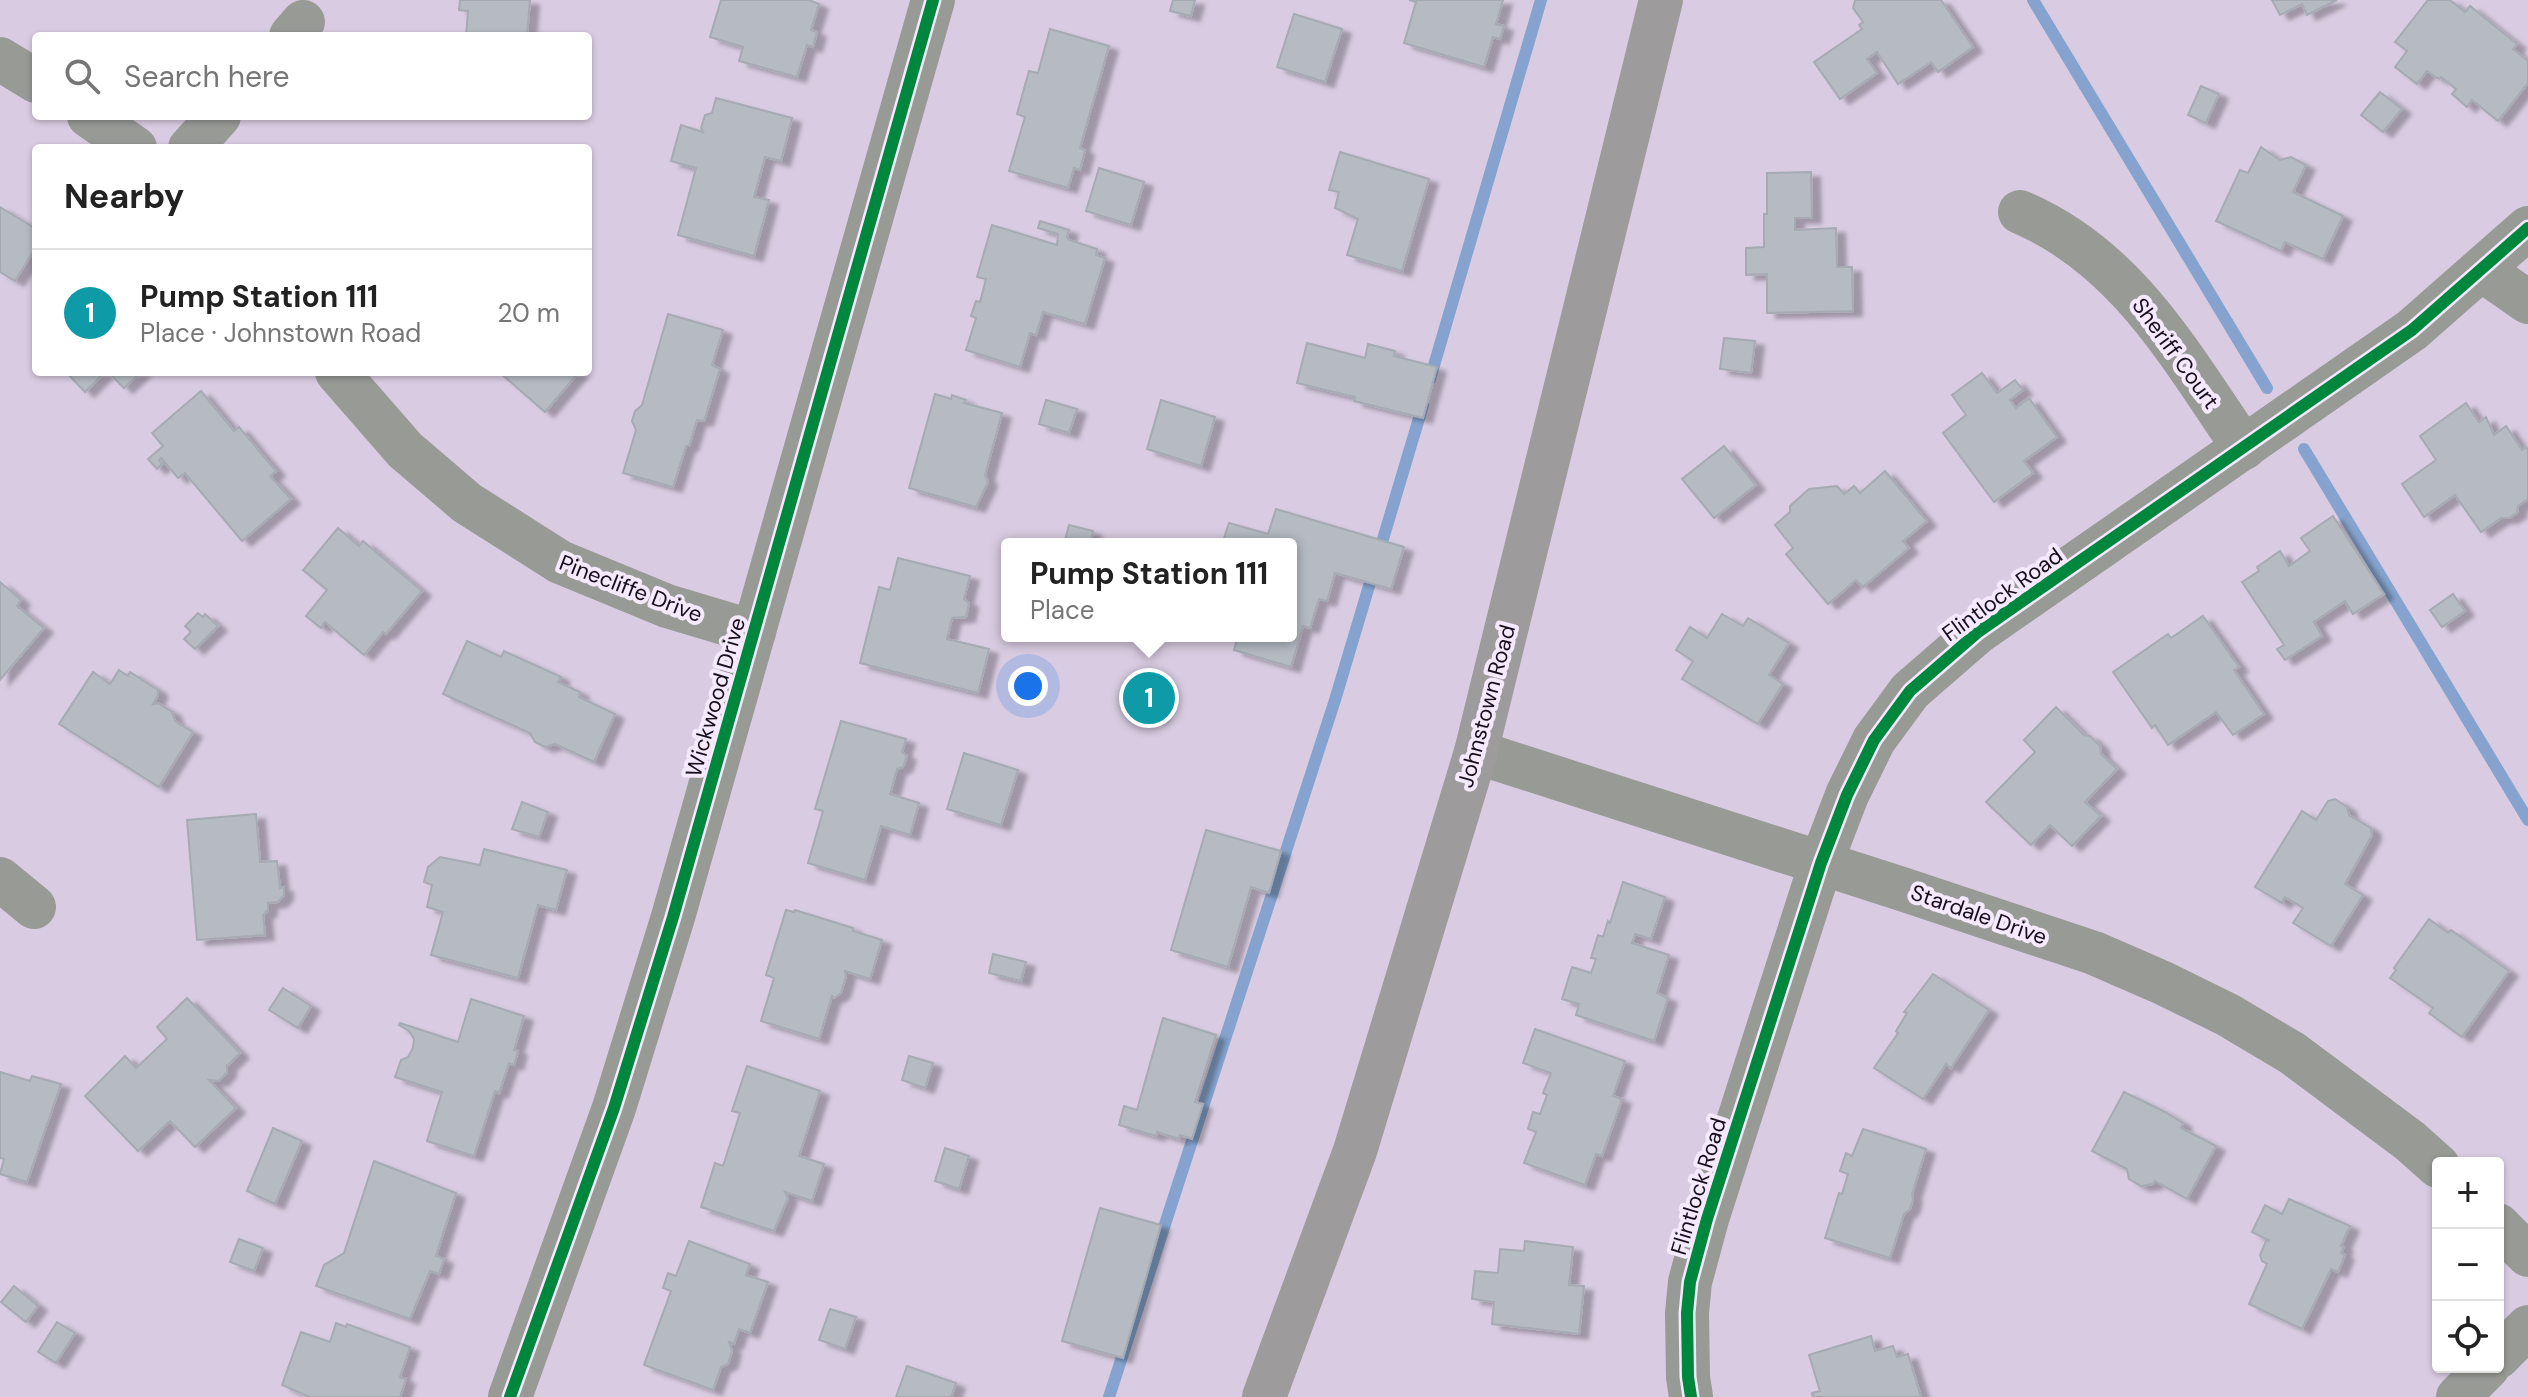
<!DOCTYPE html>
<html lang="en">
<head>
<meta charset="utf-8">
<style>
  :root { --surface:#fff; --page:#f6f6f6; --text:#222; --muted:#767676; --line:#e0e0e0; --accent:#0f766e }
  body { margin:0; font-family:"DM Sans",sans-serif; background:var(--page); color:var(--text) }
  .controls { position:absolute; right:24px; bottom:24px; display:grid; overflow:hidden; border-radius:8px; box-shadow:0 2px 6px #0004 }
  .controls button { width:72px; height:72px; display:grid; place-items:center; padding:0; border:0; border-bottom:2px solid var(--line); background:var(--surface); color:var(--text); font:40px sans-serif }
  .you { position:absolute; left:1028px; top:686px; width:28px; height:28px; margin:-20px; border:6px solid #fff; border-radius:50%; background:#1a73e8; box-shadow:0 0 0 12px #1a73e833 }
  .badge { display:grid; place-items:center; width:52px; height:52px; border-radius:50%; background:var(--accent); color:#fff; font-size:26px; font-weight:700 }
  .pin { position:absolute; translate:-50% -50%; border:4px solid #fff; box-shadow:0 2px 8px #0006 }
  .popup { position:absolute; left:1001px; top:538px; width:296px; height:104px; box-sizing:border-box; display:grid; place-content:center; border-radius:8px; background:var(--surface); filter:drop-shadow(0 2px 6px #0005); font-size:26px; white-space:nowrap; color:var(--muted) }
  .popup b { font-size:30px; color:var(--text) }
  .popup::after { content:''; position:absolute; left:50%; top:100%; margin-left:-16px; border:16px solid transparent; border-top-color:var(--surface) }
  .list { margin:0; padding:0; list-style:none }
  h2 { display:flex; justify-content:space-between; align-items:center; height:104px; margin:0; padding:0 32px; font-size:34px }
  h2 small { font-size:26px; font-weight:400; color:var(--muted) }
  .list li { display:grid; grid-template-columns:52px 1fr auto; gap:24px; align-items:center; box-sizing:border-box; height:128px; padding:0 32px; border-top:2px solid var(--line) }
  .list b { display:block; font-size:30px; white-space:nowrap }
  .list p { margin:0; font-size:26px; white-space:nowrap; color:var(--muted) }
  .list em { font-size:26px; font-style:normal; color:var(--muted) }
  .icon { flex:none; width:44px; height:44px; fill:none; stroke:currentColor; stroke-width:2; stroke-linecap:round; stroke-linejoin:round }
  .map { position:relative; flex:none; width:2528px; height:1397px; overflow:hidden }
  .search { position:absolute; background:var(--surface); box-shadow:0 2px 6px #0004; left:32px; top:32px; width:560px; height:88px; display:flex; align-items:center; gap:20px; box-sizing:border-box; padding:0 28px; border-radius:8px; color:var(--muted); font-size:30px }
  .panel { position:absolute; background:var(--surface); box-shadow:0 2px 6px #0004; left:32px; top:144px; width:560px; height:232px; border-radius:8px }
  .map>svg:first-child { display:block }
  .lines { fill:none; stroke-linecap:round; stroke-linejoin:round }
  .stream { stroke:#85a3ce; stroke-width:12 }
  .building { fill:#b5bac3; stroke:#a5aab3; stroke-width:2; filter:url(#shadow) }
  .minor { stroke:#989a96; stroke-width:44 }
  .major { stroke:#9d9b9c; stroke-width:44 }
  .cycleway-casing { stroke:#f5e9fd; stroke-width:17 }
  .cycleway { stroke:#00873e; stroke-width:12 }
  .labels { text-anchor:middle; stroke-width:8; stroke-linejoin:round; paint-order:stroke }
  .street-label { font-size:22px; fill:#160e1b; stroke:#f5e9fd }
</style>
</head>
<body>
<div class="map">
<svg width="2528" height="1397" viewBox="0 0 2528 1397">
  <defs>
    <filter id="shadow"><feDropShadow dx="9" dy="5" stdDeviation="2" flood-color="#0004"/></filter>
  </defs>
  <rect width="100%" height="100%" fill="#d9cce2"/>
  <g class="lines">
    <g class="stream">
      <polyline points="2033,0 2267,388"/>
      <polyline points="1430,379 1541,0"/>
      <polyline points="2304,449 2528,820"/>
      <polyline points="1109,1397 1335,700 1423,405"/>
    </g>
  </g>
  <g class="building">
    <polygon points="460,0 530,0 527,36 530,36 466,36 468,11 459,10"/>
    <polygon points="721,0 809,0 819,4 811,30 817,32 813,47 807,45 797,77 739,61 743,47 710,37"/>
    <polygon points="1173,0 1195,0 1191,16 1170,11"/>
    <polygon points="1409,0 1503,0 1496,24 1504,26 1500,39 1493,37 1484,67 1404,43 1416,2"/>
    <polygon points="1855,0 1941,0 1973,47 1938,72 1931,62 1898,84 1877,52 1867,59 1877,73 1840,99 1814,62 1862,29 1859,25 1863,22 1853,8"/>
    <polygon points="2272,0 2337,0 2307,15 2302,4 2280,15"/>
    <polygon points="2428,0 2450,0 2465,12 2470,6 2517,44 2513,49 2528,61 2528,83 2498,121 2472,100 2467,107 2452,94 2456,89 2441,77 2439,79 2427,71 2417,84 2395,67 2407,51 2395,42"/>
    <polygon points="1294,14 1342,29 1325,82 1277,67"/>
    <polygon points="1050,29 1109,46 1080,148 1085,150 1080,170 1074,168 1068,188 1009,171 1025,117 1017,114 1029,71 1038,73"/>
    <polygon points="2201,86 2219,94 2206,123 2188,115"/>
    <polygon points="2380,92 2402,109 2383,132 2361,115"/>
    <polygon points="716,98 792,118 781,161 765,157 754,197 769,200 754,256 678,235 696,168 671,161 681,125 703,132 701,128 705,115 712,113"/>
    <polygon points="2261,147 2280,160 2291,157 2306,165 2293,192 2343,216 2323,259 2285,242 2281,251 2216,221 2240,170 2248,173"/>
    <polygon points="1340,152 1429,179 1402,271 1347,255 1358,219 1335,208 1339,192 1329,190"/>
    <polygon points="1099,168 1144,182 1131,225 1086,211"/>
    <polygon points="1811,172 1812,218 1795,218 1795,230 1836,228 1837,267 1852,267 1853,311 1767,313 1767,274 1746,275 1746,248 1764,247 1764,214 1767,214 1767,173"/>
    <polygon points="0,207 36,229 36,247 15,281 0,272"/>
    <polygon points="1040,221 1069,230 1067,237 1069,240 1097,249 1096,255 1105,258 1085,324 1043,312 1036,335 1030,333 1020,367 966,350 976,318 971,316 976,301 980,302 986,279 977,277 992,225 1057,245 1058,234 1038,228"/>
    <polygon points="668,314 723,330 712,365 720,369 704,421 697,420 689,446 686,446 673,487 623,473 636,430 632,421 635,411 642,405"/>
    <polygon points="1724,338 1755,341 1751,373 1720,369"/>
    <polygon points="1307,343 1365,358 1368,344 1395,351 1394,356 1437,367 1423,418 1354,401 1355,397 1297,383"/>
    <polygon points="66,372 105,372 85,392"/>
    <polygon points="108,372 141,372 124,388"/>
    <polygon points="499,372 579,372 545,412"/>
    <polygon points="1982,373 1997,393 2015,380 2023,390 2010,400 2016,408 2029,398 2057,437 2024,461 2033,473 1994,502 1943,433 1966,415 1952,395"/>
    <polygon points="201,391 234,431 239,427 276,471 270,476 291,499 242,541 185,473 178,478 161,458 159,460 162,464 157,469 148,459 163,446 152,433"/>
    <polygon points="935,394 951,399 952,395 966,400 964,403 1002,413 985,475 988,482 976,507 909,488"/>
    <polygon points="1046,400 1077,409 1069,433 1039,424"/>
    <polygon points="1161,400 1215,417 1201,466 1147,449"/>
    <polygon points="2466,403 2479,422 2486,417 2494,435 2506,426 2522,450 2526,447 2528,450 2528,499 2518,506 2517,513 2509,518 2501,518 2481,532 2455,495 2424,517 2402,484 2436,460 2420,436"/>
    <polygon points="1724,446 1756,485 1714,518 1682,479"/>
    <polygon points="1885,471 1927,521 1903,541 1909,548 1863,587 1856,580 1828,604 1786,554 1793,548 1775,525 1790,512 1790,506 1809,489 1837,486 1844,494 1854,486 1860,493"/>
    <polygon points="1276,509 1404,547 1391,589 1335,573 1327,601 1319,599 1310,628 1303,626 1291,667 1234,650 1238,636 1291,636 1291,544 1222,544 1229,523 1268,534"/>
    <polygon points="2333,516 2384,594 2353,614 2345,601 2314,622 2322,636 2285,660 2277,649 2284,645 2242,582 2259,571 2257,567 2280,551 2289,566 2310,551 2301,538"/>
    <polygon points="1069,525 1093,531 1090,544 1064,544"/>
    <polygon points="338,528 359,546 363,541 422,591 386,634 383,632 364,655 325,622 321,628 306,616 327,590 303,570"/>
    <polygon points="898,558 970,576 964,599 969,603 966,617 952,618 947,639 989,649 978,693 860,663 879,587 890,590"/>
    <polygon points="0,582 21,600 17,606 44,628 0,680"/>
    <polygon points="2453,594 2465,611 2442,627 2430,610"/>
    <polygon points="198,613 203,617 205,614 218,626 195,649 184,639 191,632 185,626"/>
    <polygon points="1722,614 1743,626 1748,618 1789,643 1769,675 1783,684 1758,724 1682,679 1693,661 1676,650 1690,627 1707,638"/>
    <polygon points="2203,616 2239,667 2234,670 2264,714 2233,735 2216,712 2168,745 2155,725 2152,728 2113,672 2168,634 2171,638"/>
    <polygon points="467,641 501,657 504,651 561,677 558,682 580,692 579,697 615,714 594,762 555,744 545,747 535,742 530,733 443,694"/>
    <polygon points="119,670 128,676 130,672 158,690 158,695 153,704 158,703 172,712 175,721 193,732 159,787 59,724 93,672 110,684"/>
    <polygon points="1139,679 1166,686 1157,717 1131,709"/>
    <polygon points="2056,707 2084,735 2090,736 2100,746 2101,754 2117,769 2085,802 2101,816 2072,846 2050,825 2031,845 1986,802 2035,752 2024,740"/>
    <polygon points="841,721 906,739 902,752 907,756 903,767 897,769 890,794 919,803 910,835 881,826 865,880 808,863 823,811 815,809"/>
    <polygon points="964,753 1018,770 1001,825 947,809"/>
    <polygon points="2335,799 2347,807 2349,815 2371,828 2372,835 2345,884 2363,895 2331,946 2293,923 2303,908 2285,897 2282,903 2255,887 2302,811 2316,820 2328,801"/>
    <polygon points="522,802 548,812 539,837 512,829"/>
    <polygon points="256,814 260,862 277,861 280,888 284,887 284,895 278,902 268,903 268,910 263,915 265,935 197,940 187,820"/>
    <polygon points="1206,830 1281,851 1269,893 1251,887 1228,967 1171,950"/>
    <polygon points="484,849 567,870 556,910 538,905 518,978 431,955 443,912 427,907 432,885 424,882 428,867 440,857 480,865"/>
    <polygon points="1623,882 1665,897 1651,939 1635,934 1632,943 1669,955 1657,993 1668,998 1654,1041 1576,1015 1579,1004 1562,999 1572,967 1591,973 1596,959 1591,958 1598,935 1603,937 1608,921 1610,923"/>
    <polygon points="786,910 794,912 795,910 853,928 853,931 882,940 870,979 845,971 846,976 841,993 834,998 832,996 819,1039 761,1021 774,978 766,975"/>
    <polygon points="2429,919 2448,933 2451,930 2509,971 2462,1037 2429,1013 2433,1008 2390,978 2396,970 2394,968"/>
    <polygon points="993,954 1026,962 1021,981 989,973"/>
    <polygon points="1933,974 1989,1010 1951,1068 1946,1064 1923,1099 1874,1068 1898,1033 1896,1031 1907,1013 1904,1012"/>
    <polygon points="283,988 311,1006 298,1028 269,1010"/>
    <polygon points="187,998 240,1053 227,1066 227,1072 219,1081 209,1080 236,1108 195,1147 170,1121 138,1151 85,1096 125,1056 136,1068 167,1039 157,1027"/>
    <polygon points="471,999 524,1016 514,1050 518,1051 514,1065 509,1063 499,1093 495,1091 474,1156 427,1141 442,1092 395,1077 401,1060 408,1057 413,1048 414,1039 409,1031 399,1025 400,1023 458,1042"/>
    <polygon points="1163,1018 1216,1035 1195,1102 1203,1104 1192,1139 1180,1135 1179,1139 1157,1132 1156,1136 1119,1125 1124,1106 1137,1110"/>
    <polygon points="1535,1029 1625,1061 1613,1096 1622,1099 1602,1156 1596,1154 1585,1185 1524,1163 1536,1132 1528,1129 1533,1112 1540,1114 1547,1095 1543,1093 1551,1073 1523,1063"/>
    <polygon points="909,1056 933,1063 925,1088 902,1080"/>
    <polygon points="747,1066 820,1091 799,1156 824,1164 812,1201 785,1192 788,1198 774,1231 701,1207 715,1163 723,1166 740,1113 732,1111"/>
    <polygon points="0,1072 30,1081 32,1076 61,1084 27,1182 0,1174 4,1159 0,1158"/>
    <polygon points="2124,1092 2165,1112 2183,1123 2181,1128 2216,1146 2187,1199 2155,1181 2153,1184 2141,1186 2129,1179 2127,1169 2092,1151"/>
    <polygon points="273,1128 302,1141 275,1204 247,1191"/>
    <polygon points="1863,1129 1926,1149 1912,1194 1913,1199 1910,1209 1904,1214 1890,1258 1825,1238 1839,1193 1842,1194 1848,1174 1840,1171 1846,1153 1852,1156"/>
    <polygon points="945,1148 969,1156 959,1189 935,1181"/>
    <polygon points="374,1161 456,1193 436,1256 444,1259 439,1274 430,1271 410,1319 316,1286 324,1265 344,1253"/>
    <polygon points="2289,1199 2350,1226 2341,1246 2344,1247 2341,1253 2345,1255 2338,1272 2331,1269 2302,1329 2249,1304 2267,1264 2262,1261 2260,1255 2266,1241 2270,1241 2252,1232 2265,1205 2282,1214"/>
    <polygon points="1100,1208 1161,1225 1123,1358 1062,1341"/>
    <polygon points="239,1239 263,1248 254,1271 230,1262"/>
    <polygon points="689,1241 750,1264 746,1275 768,1282 750,1333 739,1329 734,1344 729,1342 732,1351 728,1364 721,1367 713,1390 644,1365 671,1291 663,1288 668,1273 676,1276"/>
    <polygon points="1525,1241 1573,1247 1569,1285 1584,1286 1579,1334 1492,1324 1494,1302 1472,1299 1475,1271 1498,1273 1500,1249 1524,1251"/>
    <polygon points="14,1286 38,1306 26,1322 1,1302"/>
    <polygon points="830,1309 856,1317 845,1349 819,1340"/>
    <polygon points="57,1322 75,1333 56,1363 38,1352"/>
    <polygon points="336,1323 346,1327 347,1324 410,1347 400,1377 406,1379 400,1397 310,1397 282,1385 301,1332 330,1342"/>
    <polygon points="1871,1336 1875,1351 1893,1346 1897,1357 1908,1354 1921,1397 1813,1397 1812,1393 1820,1391 1809,1355"/>
    <polygon points="907,1366 956,1383 951,1397 896,1397"/>
  </g>
  <g class="lines">
    <g class="minor">
      <polyline points="291,36 303,22"/>
      <polyline points="0,59 36,81"/>
      <polyline points="89,116 135,148"/>
      <polyline points="190,148 219,116"/>
      <path d="M2020,212C2127,257 2181,357 2244,448"/>
      <polyline points="2482,270 2528,302"/>
      <polyline points="337,372 405,450 467,503 560,562 667,606 754,632"/>
      <polyline points="1476,752 1905,890 2094,953 2163,983 2228,1015 2292,1053 2410,1141 2438,1166"/>
      <polyline points="0,879 34,907"/>
      <polyline points="2498,1225 2528,1255"/>
      <polyline points="2498,1357 2528,1327"/>
      <polyline points="510,1397 614,1108 673,917 933,0"/>
      <polyline points="1691,1397 1688,1377 1687,1313 1690,1282 1707,1219 1821,863 1847,795 1874,740 1910,691 1978,632 2412,330 2528,228"/>
      <polyline points="2458,1397 2488,1367"/>
    </g>
    <polyline class="major" points="1264,1397 1355,1151 1476,752 1661,0"/>
    <g class="cycleway-casing">
      <g id="cycleway">
        <polyline points="510,1397 614,1108 673,917 933,0"/>
        <polyline points="1691,1397 1688,1377 1687,1313 1690,1282 1707,1219 1821,863 1847,795 1874,740 1910,691 1978,632 2412,330 2528,228"/>
      </g>
    </g>
    <use href="#cycleway" class="cycleway"/>
  </g>
  <g class="labels">
    <g class="street-label">
      <text transform="translate(2176 353) rotate(54)" y="8">Sheriff Court</text>
      <text transform="translate(631 588) rotate(21)" y="8">Pinecliffe Drive</text>
      <text transform="translate(2002 594) rotate(-36)" y="8">Flintlock Road</text>
      <text transform="translate(715 697) rotate(-74)" y="8">Wickwood Drive</text>
      <text transform="translate(1486 706) rotate(-75)" y="8">Johnstown Road</text>
      <text transform="translate(1979 914) rotate(19)" y="8">Stardale Drive</text>
      <text transform="translate(1698 1186) rotate(-73)" y="8">Flintlock Road</text>
    </g>
  </g>
</svg>
<div class="controls">
<button>+</button>
<button>−</button>
<button><svg class="icon" aria-label="locate" viewBox="0 0 24 24"><circle cx="12" cy="12" r="6"/><path d="M12 2v4M12 18v4M2 12h4M18 12h4"/></svg></button>
</div>
<div class="you"></div>
<div class="pin badge" style="left:1149px;top:698px;background:#0f9aa8">1</div>
<div class="popup"><b>Pump Station 111</b>Place</div>
<div class="search"><svg class="icon" aria-label="search" viewBox="0 0 24 24"><circle cx="10" cy="10" r="6"/><path d="M15 15l6 6"/></svg>Search here</div>
<section class="panel">
<h2>Nearby<small></small></h2>
<ul class="list">
<li><span class="badge" style="background:#0f9aa8">1</span><div><b>Pump Station 111</b><p>Place · Johnstown Road</p></div><em>20 m</em></li>
</ul>
</section>
</div>
</body>
</html>
